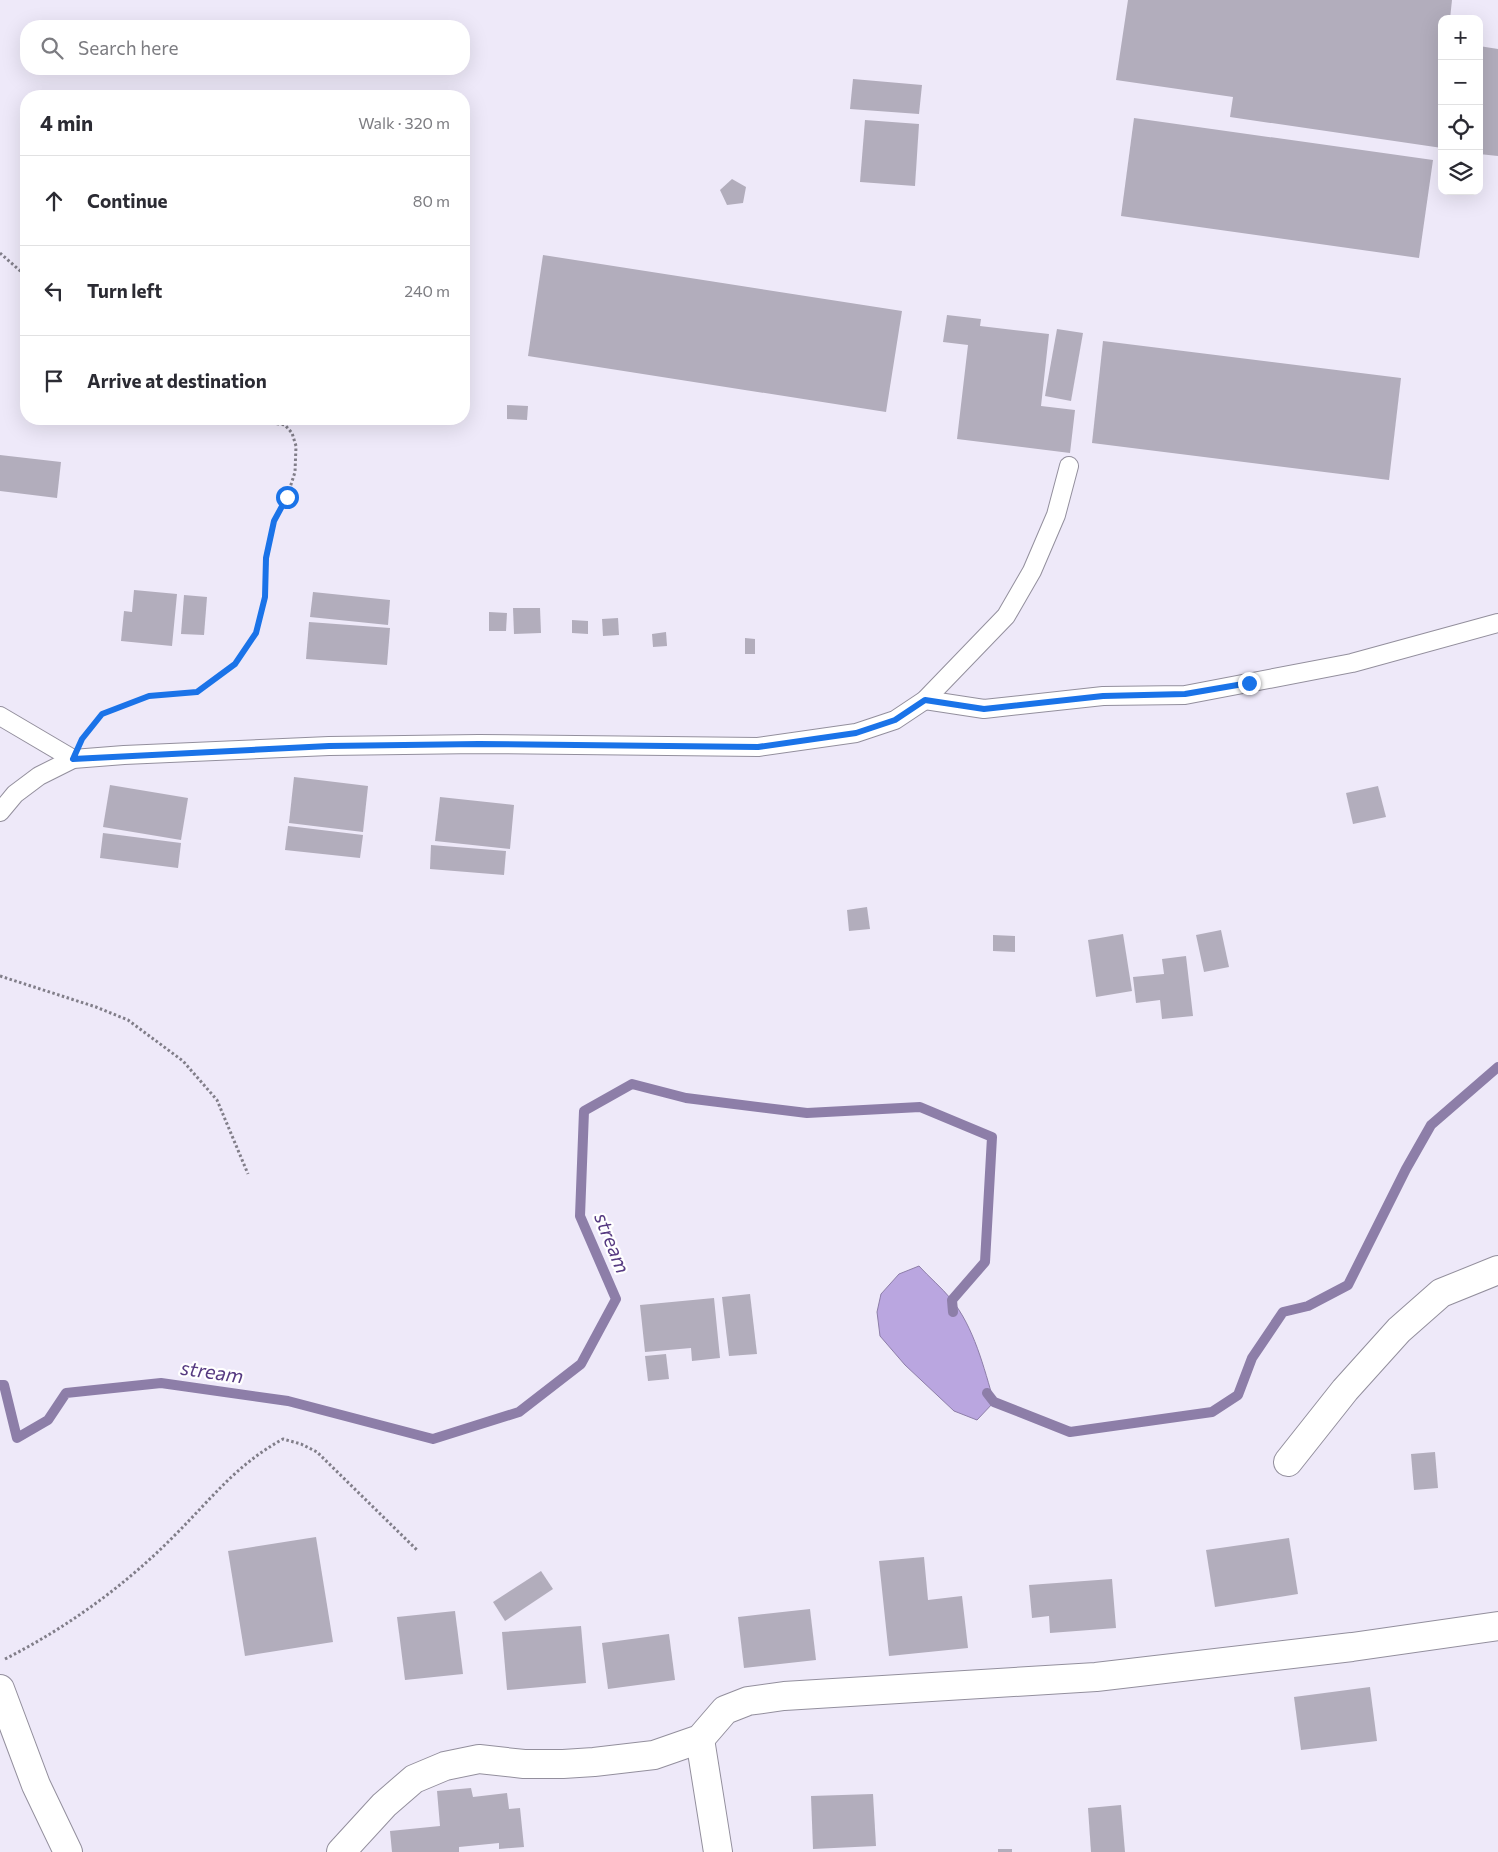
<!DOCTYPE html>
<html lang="en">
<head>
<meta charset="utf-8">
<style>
  :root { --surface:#fff; --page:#f7f7f7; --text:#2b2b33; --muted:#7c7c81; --line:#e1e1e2 }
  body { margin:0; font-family:Commissioner,sans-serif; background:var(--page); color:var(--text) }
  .controls { position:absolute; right:15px; top:15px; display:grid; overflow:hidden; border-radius:10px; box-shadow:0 5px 20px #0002 }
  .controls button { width:45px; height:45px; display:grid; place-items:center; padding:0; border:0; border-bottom:1px solid var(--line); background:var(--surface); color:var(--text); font:25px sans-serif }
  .stop { position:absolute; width:15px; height:15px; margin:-11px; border:4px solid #1a73e8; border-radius:50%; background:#fff }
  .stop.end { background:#1a73e8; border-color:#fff; box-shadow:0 1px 5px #0008 }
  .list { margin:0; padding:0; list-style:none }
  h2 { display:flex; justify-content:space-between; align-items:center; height:65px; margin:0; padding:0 20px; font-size:21px }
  h2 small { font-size:16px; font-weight:400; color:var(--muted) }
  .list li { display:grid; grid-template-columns:32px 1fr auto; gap:15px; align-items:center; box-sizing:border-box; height:90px; padding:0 20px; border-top:1px solid var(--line) }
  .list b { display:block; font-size:19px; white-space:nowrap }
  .list em { font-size:16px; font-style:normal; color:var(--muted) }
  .icon { flex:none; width:28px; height:28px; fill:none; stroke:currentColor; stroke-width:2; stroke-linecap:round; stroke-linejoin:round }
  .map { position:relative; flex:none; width:1498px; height:1852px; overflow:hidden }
  .search { position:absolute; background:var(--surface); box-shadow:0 5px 20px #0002; left:20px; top:20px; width:450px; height:55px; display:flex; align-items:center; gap:12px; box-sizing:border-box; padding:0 18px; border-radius:20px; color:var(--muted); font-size:19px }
  .panel { position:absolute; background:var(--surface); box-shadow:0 5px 20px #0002; left:20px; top:90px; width:450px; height:335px; border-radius:20px }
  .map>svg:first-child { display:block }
  .water { fill:#baa6e0; stroke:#8d7ea8 }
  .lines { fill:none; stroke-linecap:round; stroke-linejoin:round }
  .stream { stroke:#8d7ea8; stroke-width:10 }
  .building { fill:#b2adbc }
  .service-casing { stroke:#938f9d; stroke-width:20 }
  .minor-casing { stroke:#938f9d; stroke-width:30 }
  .path { stroke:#817e89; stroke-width:3; stroke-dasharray:2.5 2.5; stroke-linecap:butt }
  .service { stroke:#fff; stroke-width:18 }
  .minor { stroke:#fff; stroke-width:28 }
  .route { stroke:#1a73e8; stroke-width:6 }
  .labels { text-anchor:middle; stroke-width:4.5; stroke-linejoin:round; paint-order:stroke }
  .water-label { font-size:20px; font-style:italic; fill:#563a81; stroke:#fff }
</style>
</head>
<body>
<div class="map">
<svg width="1498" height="1852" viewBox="0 0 1498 1852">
  <rect width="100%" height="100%" fill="#eee9f9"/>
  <path class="water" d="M919,1266C929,1277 941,1287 951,1299C974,1327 984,1368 994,1402L977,1420L954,1411L905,1365L880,1336L877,1312L881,1294L899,1274Z"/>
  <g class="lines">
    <g class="stream">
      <polyline points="0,1385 4,1385 17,1438 48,1420 66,1393 161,1383 288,1401 433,1439 519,1412 581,1364 616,1299 580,1216 584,1111 632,1084 686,1098 807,1113 920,1107 992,1137 985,1262 952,1300 953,1312"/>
      <polyline points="987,1393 994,1402 1070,1432 1212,1412 1238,1395 1252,1358 1283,1312 1308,1306 1348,1285 1406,1169 1431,1125 1498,1067"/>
    </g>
  </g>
  <g class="building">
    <polygon points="1128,0 1452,0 1450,19 1442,19 1442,148 1230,117 1233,97 1116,80"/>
    <polygon points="1479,46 1498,49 1498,156 1479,154"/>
    <polygon points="853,79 922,85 919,114 850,109"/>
    <polygon points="1134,118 1433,160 1419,258 1121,216"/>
    <polygon points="865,120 919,124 915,186 860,182"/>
    <polygon points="732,179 746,187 743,203 727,205 720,190"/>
    <polygon points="543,255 902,311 886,412 528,356"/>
    <polygon points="947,315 981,319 980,326 1049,334 1041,406 1075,410 1070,453 957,439 968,345 943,342"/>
    <polygon points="1057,329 1083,333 1071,401 1045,396"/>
    <polygon points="1103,341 1401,378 1389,480 1092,443"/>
    <polygon points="507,405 528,406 527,420 507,419"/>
    <polygon points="0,455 61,462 57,498 0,491"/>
    <polygon points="134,590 177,594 172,646 121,641 124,611 132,612"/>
    <polygon points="313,592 390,600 388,625 310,617"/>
    <polygon points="184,595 207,597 204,635 181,634"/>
    <polygon points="513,608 540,608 541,633 514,634"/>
    <polygon points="489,612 507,613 506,631 489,631"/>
    <polygon points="618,618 619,635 603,636 602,619"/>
    <polygon points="572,620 588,621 588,634 572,633"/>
    <polygon points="309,622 390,628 387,665 306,659"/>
    <polygon points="666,632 667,646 653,647 652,634"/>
    <polygon points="745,638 755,639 755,654 745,654"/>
    <polygon points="294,777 368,786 363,832 289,823"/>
    <polygon points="110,785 188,798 181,840 103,827"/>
    <polygon points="1378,786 1386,817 1353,824 1346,793"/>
    <polygon points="440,797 514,805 510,849 435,841"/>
    <polygon points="288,826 363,835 360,858 285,850"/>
    <polygon points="103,833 181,843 178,868 100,858"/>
    <polygon points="431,845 506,851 504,875 430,869"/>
    <polygon points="867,907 870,929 849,931 847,910"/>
    <polygon points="1221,930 1229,967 1204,972 1196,935"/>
    <polygon points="1123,934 1132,991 1096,997 1088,940"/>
    <polygon points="993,935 1015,936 1015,952 993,951"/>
    <polygon points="1186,956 1193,1016 1162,1019 1160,1000 1136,1003 1133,977 1164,974 1162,959"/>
    <polygon points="750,1294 757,1354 729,1356 722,1297"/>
    <polygon points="714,1298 720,1358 692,1361 691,1348 645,1352 640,1305"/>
    <polygon points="666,1354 669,1379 648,1381 645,1356"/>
    <polygon points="1435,1452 1438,1488 1414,1490 1411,1454"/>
    <polygon points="316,1537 333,1642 245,1656 228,1551"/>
    <polygon points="1289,1538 1298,1594 1215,1607 1206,1550"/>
    <polygon points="924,1557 928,1600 962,1596 968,1648 889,1656 879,1561"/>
    <polygon points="541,1571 553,1589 505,1621 493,1602"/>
    <polygon points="1112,1579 1116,1628 1050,1633 1049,1616 1032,1618 1029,1585"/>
    <polygon points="810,1609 816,1660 744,1668 738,1617"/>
    <polygon points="455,1611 463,1674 405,1680 397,1617"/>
    <polygon points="581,1626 586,1683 507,1690 502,1632"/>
    <polygon points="669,1634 675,1680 608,1689 602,1643"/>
    <polygon points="1370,1687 1377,1741 1301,1750 1294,1697"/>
    <polygon points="471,1788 473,1797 507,1793 509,1809 520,1808 524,1847 499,1849 499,1843 459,1847 459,1852 392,1852 390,1831 440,1826 437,1791"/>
    <polygon points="873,1794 876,1846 813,1849 811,1796"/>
    <polygon points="1121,1805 1125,1852 1091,1852 1088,1808"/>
    <rect x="998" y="1849" width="14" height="3"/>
  </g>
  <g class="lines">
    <g class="service-casing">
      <g id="service">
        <polyline points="925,700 984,709 1103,696 1185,695 1352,663 1498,623"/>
        <polyline points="0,716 73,759"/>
        <polyline points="0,812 15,794 39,776 73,759 124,755 329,746 479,744 758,747 856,733 895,720 925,700 1006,616 1032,571 1056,515 1069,466"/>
      </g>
    </g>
    <g class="minor-casing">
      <g id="minor">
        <polyline points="1288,1462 1345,1390 1399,1330 1441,1293 1498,1270"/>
        <polyline points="0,1689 36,1785 68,1852"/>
        <polyline points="700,1739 718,1852"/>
        <polyline points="341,1852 384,1805 414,1779 445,1766 479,1759 524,1764 563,1764 594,1762 654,1755 700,1739 725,1710 748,1701 784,1696 1096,1677 1352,1647 1498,1626"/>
      </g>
    </g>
    <g class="path">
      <polyline points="0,253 26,276"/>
      <polyline points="87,732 102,714 149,696 197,692 235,664 256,633 265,597 267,558 274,521 287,497 295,472 296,446 292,433 285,425 246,419"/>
      <polyline points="0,976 96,1007 128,1020 183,1061 217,1100 248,1174"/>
      <path d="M5,1659C68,1627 126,1585 176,1534C213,1497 236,1465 283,1439L301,1444L317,1452L418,1551"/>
    </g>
    <use href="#service" class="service"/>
    <use href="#minor" class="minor"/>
  </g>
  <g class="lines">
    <polyline class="route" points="287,497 274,521 266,558 265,597 256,633 235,664 197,692 149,696 102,714 82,739 73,759 329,746 479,744 758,747 856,733 895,720 925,700 984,709 1103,696 1185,694 1249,683"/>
  </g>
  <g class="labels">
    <g class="water-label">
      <text transform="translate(612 1243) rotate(68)" y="7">stream</text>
      <text transform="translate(212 1372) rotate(8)" y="7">stream</text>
    </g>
  </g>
</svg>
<div class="controls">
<button>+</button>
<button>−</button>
<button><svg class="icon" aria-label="locate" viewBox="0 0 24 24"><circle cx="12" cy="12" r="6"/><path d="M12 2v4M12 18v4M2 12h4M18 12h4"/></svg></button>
<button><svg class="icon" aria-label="layers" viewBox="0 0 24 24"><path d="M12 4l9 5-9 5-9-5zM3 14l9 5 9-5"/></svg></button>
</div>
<div class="stop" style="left:287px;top:497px"></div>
<div class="stop end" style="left:1249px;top:683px"></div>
<div class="search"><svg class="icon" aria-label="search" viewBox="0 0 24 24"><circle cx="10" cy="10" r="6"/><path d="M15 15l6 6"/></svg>Search here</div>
<section class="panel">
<h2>4 min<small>Walk · 320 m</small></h2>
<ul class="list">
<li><svg class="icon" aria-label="ahead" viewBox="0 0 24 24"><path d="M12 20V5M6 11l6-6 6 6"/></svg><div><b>Continue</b></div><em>80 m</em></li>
<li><svg class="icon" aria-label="left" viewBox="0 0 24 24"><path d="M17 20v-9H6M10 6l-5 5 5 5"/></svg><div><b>Turn left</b></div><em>240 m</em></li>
<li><svg class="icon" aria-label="arrive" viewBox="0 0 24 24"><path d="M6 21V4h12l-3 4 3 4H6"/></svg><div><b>Arrive at destination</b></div></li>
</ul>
</section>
</div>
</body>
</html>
